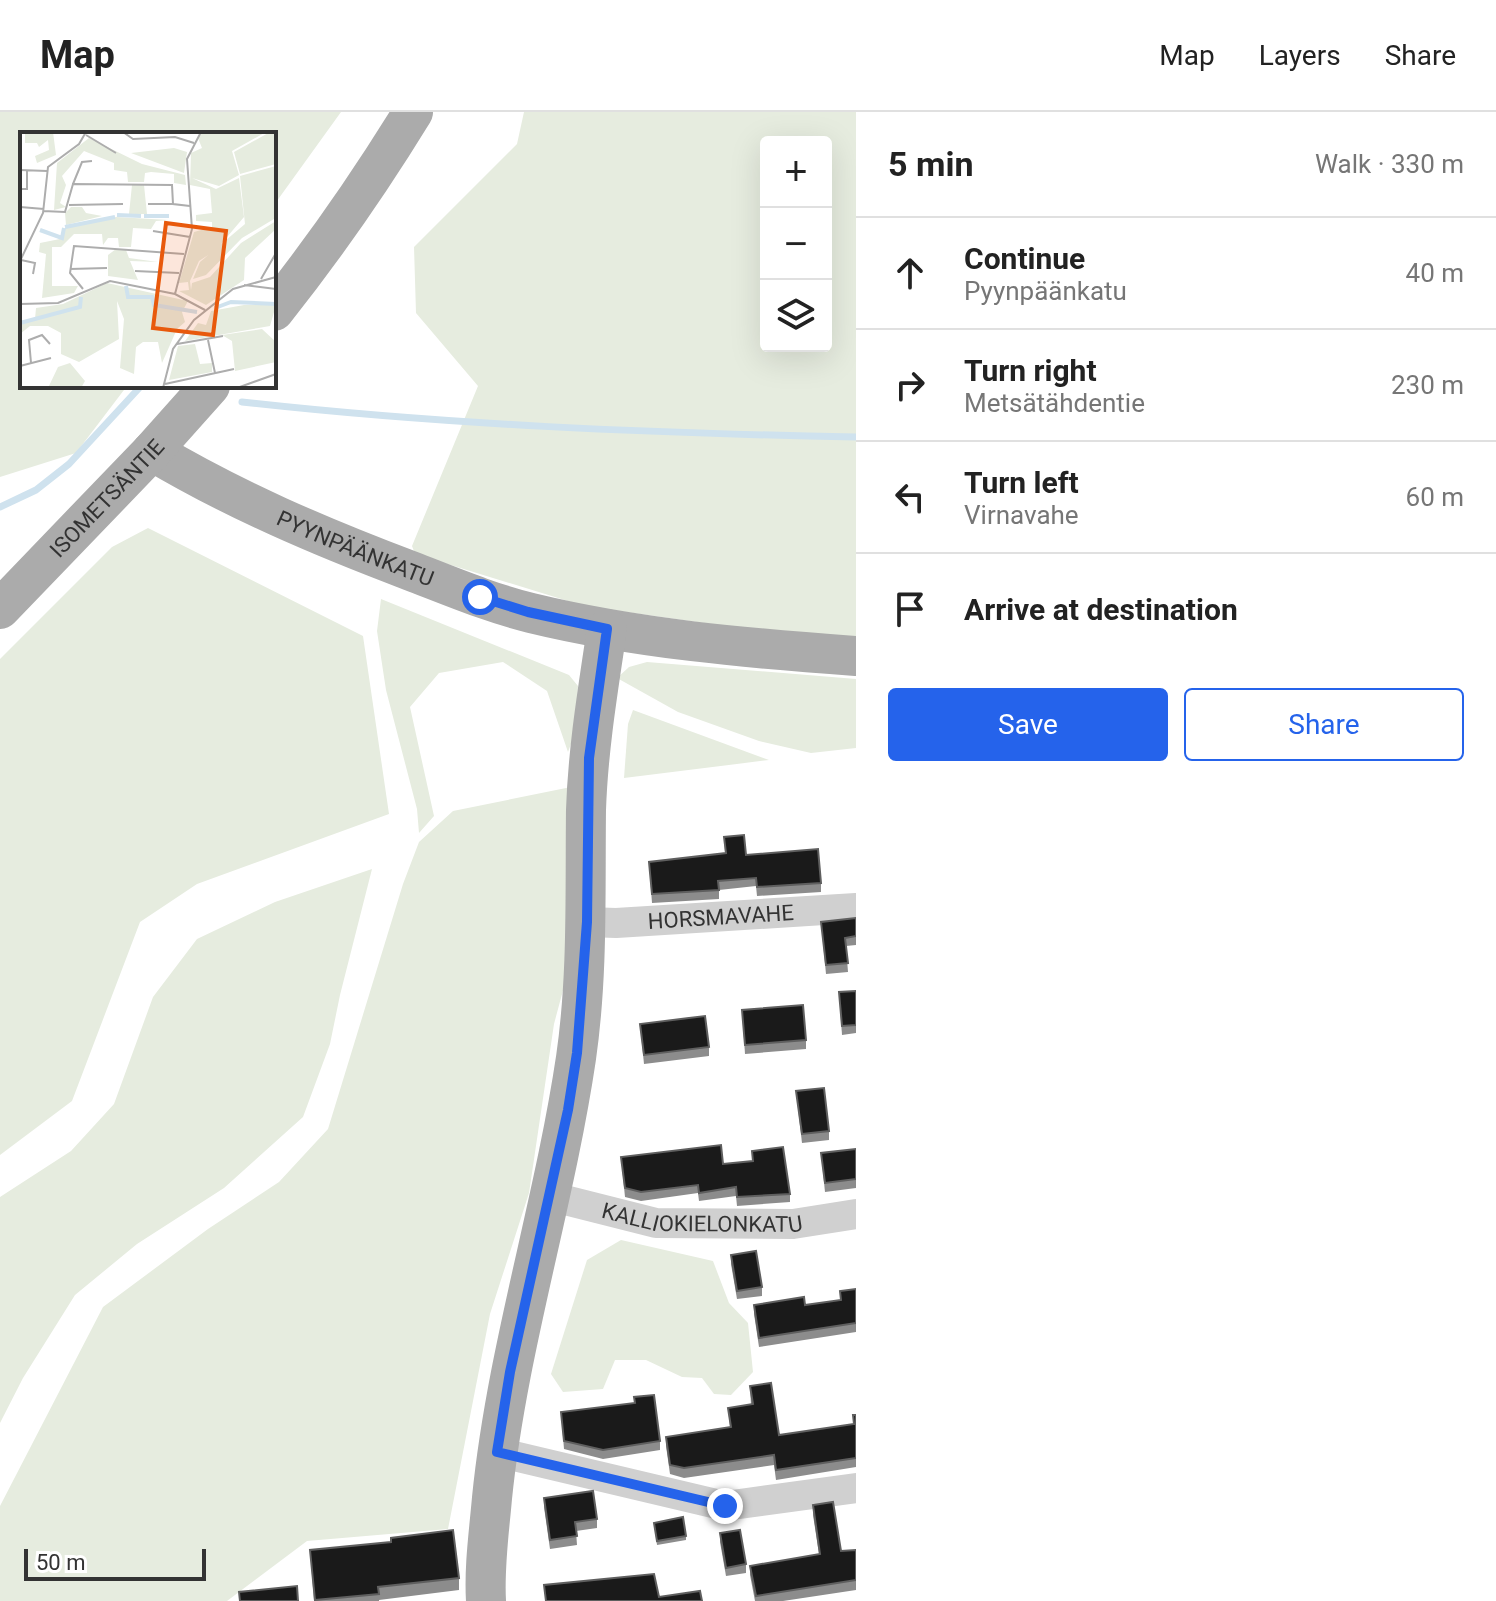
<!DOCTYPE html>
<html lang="en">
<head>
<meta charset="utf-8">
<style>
  :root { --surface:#fff; --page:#f2f2f2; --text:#222; --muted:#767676; --line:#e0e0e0; --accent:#2563eb }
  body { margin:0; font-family:Roboto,sans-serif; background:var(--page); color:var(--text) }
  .controls { position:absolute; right:24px; top:24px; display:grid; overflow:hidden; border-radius:8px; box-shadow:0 8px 32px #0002 }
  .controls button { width:72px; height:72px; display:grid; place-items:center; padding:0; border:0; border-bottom:2px solid var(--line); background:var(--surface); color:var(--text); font:40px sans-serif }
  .scale { position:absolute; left:24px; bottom:20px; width:182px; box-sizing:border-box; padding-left:8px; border:4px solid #333; border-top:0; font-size:22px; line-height:28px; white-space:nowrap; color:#333; -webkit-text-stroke:6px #fff; paint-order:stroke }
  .stop { position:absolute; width:24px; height:24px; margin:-18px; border:6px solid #2563eb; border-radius:50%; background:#fff }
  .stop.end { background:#2563eb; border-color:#fff; box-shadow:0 2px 8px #0008 }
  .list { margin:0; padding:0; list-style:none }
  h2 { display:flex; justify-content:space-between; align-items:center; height:104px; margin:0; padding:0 32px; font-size:34px }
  h2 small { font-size:26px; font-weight:400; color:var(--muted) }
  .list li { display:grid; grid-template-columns:52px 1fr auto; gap:24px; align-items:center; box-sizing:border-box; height:112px; padding:0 32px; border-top:2px solid var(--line) }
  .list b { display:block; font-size:30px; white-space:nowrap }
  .list p { margin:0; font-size:26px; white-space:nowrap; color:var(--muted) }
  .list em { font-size:26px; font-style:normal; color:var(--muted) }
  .actions { display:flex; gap:16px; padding:24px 32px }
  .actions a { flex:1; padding:18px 0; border:2px solid var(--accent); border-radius:8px; text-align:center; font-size:28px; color:var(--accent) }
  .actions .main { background:var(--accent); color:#fff }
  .icon { flex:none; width:44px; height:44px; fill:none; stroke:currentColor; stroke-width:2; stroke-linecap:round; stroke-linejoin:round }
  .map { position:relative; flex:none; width:856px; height:1489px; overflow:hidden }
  header { display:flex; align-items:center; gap:48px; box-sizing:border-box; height:112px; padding:0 40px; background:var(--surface); border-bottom:2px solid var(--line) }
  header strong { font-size:38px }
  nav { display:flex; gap:44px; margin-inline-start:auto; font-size:28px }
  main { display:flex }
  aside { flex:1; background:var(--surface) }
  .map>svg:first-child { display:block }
  .green { fill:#e6ecdf; fill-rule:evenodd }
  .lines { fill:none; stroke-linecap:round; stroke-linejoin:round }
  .stream { stroke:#cfe2ee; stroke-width:7 }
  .minor { stroke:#d0d0d0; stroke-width:30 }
  .major { stroke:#ababab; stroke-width:40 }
  .wall { fill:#8c8c8c }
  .building { fill:#1a1a1a; stroke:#5f5f5f; stroke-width:2 }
  .route { stroke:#2563eb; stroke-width:10 }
  .labels { text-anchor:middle; stroke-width:8; stroke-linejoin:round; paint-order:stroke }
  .street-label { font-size:22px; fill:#333; stroke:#fff }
  .inset-river { fill:none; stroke:#cfe2ee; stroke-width:4 }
  .inset-road { fill:none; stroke:#adadad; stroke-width:2 }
  .view { fill:#e8590c; fill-opacity:0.15; stroke:#e8590c; stroke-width:4 }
  .inset-edge { fill:none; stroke:#333; stroke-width:4 }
</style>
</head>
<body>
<header>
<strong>Map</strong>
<nav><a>Map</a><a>Layers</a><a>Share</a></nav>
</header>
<main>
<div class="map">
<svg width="856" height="1489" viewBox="0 0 856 1489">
  <rect width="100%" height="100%" fill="#fff"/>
  <g class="green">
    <polygon points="0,0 341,0 274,93 274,22 22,22 22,274 127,274 76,341 0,365"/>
    <path d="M524,0H856V529L809,526L584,494L415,442L412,434L478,274L416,201L414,135L517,32ZM766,30H826V234H766Z"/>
    <polygon points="148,416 363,524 389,702 197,772 140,810 72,989 0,1043 0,547 112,435"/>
    <polygon points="381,487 569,563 578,574 575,621 568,640 547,579 503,550 439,561 410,595 434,704 419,721 417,697 386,578 377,519"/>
    <polygon points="647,550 856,567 856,636 811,641 759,629 678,600 617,566 629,555"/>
    <polygon points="633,598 769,648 624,666 628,612"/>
    <polygon points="571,675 573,841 554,912 529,1081 490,1202 448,1417 307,1429 227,1489 0,1489 0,1394 103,1195 208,1117 279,1070 328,1017 403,772 419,730 453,699"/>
    <polygon points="372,757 340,883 330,932 303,1005 224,1076 137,1132 75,1183 23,1266 0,1311 0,1085 71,1039 114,992 153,885 197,827 275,790"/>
    <polygon points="621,1128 713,1149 729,1191 748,1211 753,1260 731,1283 714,1282 702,1266 682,1265 646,1248 615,1248 603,1277 563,1280 551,1262 587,1148"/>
  </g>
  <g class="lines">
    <g class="stream">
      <path d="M242,290C446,313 651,321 856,325"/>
      <polyline points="0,395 36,378 69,352 141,274"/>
    </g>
    <g class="minor">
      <path id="s1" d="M587,810L616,811L856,796"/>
      <path id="s2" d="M549,1084L656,1111L793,1112L856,1102"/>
      <polyline points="497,1340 725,1394 856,1376"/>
    </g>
    <g class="major">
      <path d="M274,199C325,135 370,70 413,0"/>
      <path id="s3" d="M152,339C234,388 321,425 411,459C450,474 490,491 531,501C638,527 747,536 856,544"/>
      <path id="s4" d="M0,497L152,339L210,274"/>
      <path d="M486,1489C484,1454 489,1421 492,1386C507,1237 554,1094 576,946C588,863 585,781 586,698C588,637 598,577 607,517"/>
    </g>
  </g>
  <g class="wall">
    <polygon points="724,725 746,743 821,771 821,780 757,784 756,774 719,778 719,787 652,791 649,750 725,741"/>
    <polygon points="856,806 856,833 846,834 848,860 826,862 821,810"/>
    <polygon points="856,879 856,921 842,923 839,880"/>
    <polygon points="742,898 806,928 806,937 745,942"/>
    <polygon points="640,912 709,935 709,944 644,952"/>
    <polygon points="796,979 829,1019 829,1028 802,1031"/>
    <polygon points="856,1037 856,1076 825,1080 821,1041"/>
    <polygon points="621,1045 723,1052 790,1082 790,1090 737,1094 736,1084 699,1089 698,1081 641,1089 625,1085"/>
    <polygon points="731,1143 762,1175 762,1184 737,1187 731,1152"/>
    <polygon points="856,1177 856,1220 759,1235 754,1202 754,1193 805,1193 840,1188 840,1179"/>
    <polygon points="750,1274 779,1323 853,1312 853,1303 856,1303 856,1355 776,1368 774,1353 684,1366 670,1362 666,1334 666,1325 730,1315 728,1296 751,1293"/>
    <polygon points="634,1285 660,1329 660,1338 603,1347 564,1337 561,1300 634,1291"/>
    <polygon points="544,1386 597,1407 597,1416 576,1419 577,1433 550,1437 544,1395"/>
    <polygon points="813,1393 841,1439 856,1438 856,1478 783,1489 755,1489 750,1463 750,1454 819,1442 813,1403"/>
    <polygon points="654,1411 686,1424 686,1428 657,1433"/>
    <polygon points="720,1421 746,1452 746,1461 726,1464 720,1430"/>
    <polygon points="310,1438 459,1466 459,1478 379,1488 379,1489 314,1489"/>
  </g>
  <g class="building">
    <polygon points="744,723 746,743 818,737 821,771 757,775 756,766 718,769 719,778 652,782 649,750 726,741 724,725"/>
    <polygon points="856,806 856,824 845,826 848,851 826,853 821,810"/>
    <polygon points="856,879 856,913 842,914 839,880"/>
    <polygon points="803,893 806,928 745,933 742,898"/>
    <polygon points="705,904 709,935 644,943 640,912"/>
    <polygon points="824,976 829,1019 802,1022 796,979"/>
    <polygon points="721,1033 723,1052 753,1049 752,1039 783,1035 790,1082 737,1085 736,1075 699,1081 698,1073 641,1080 625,1076 621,1045"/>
    <polygon points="856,1037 856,1067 825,1071 821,1041"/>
    <polygon points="756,1139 762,1175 737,1179 731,1143"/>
    <polygon points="856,1177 856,1211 759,1226 754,1193 804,1185 805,1193 841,1188 840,1179"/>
    <polygon points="771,1271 779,1323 854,1312 853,1303 856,1303 856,1346 776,1358 774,1343 684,1356 670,1353 666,1325 731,1315 728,1296 753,1292 750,1274"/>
    <polygon points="654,1283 660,1329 603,1338 564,1329 561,1300 635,1291 634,1285"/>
    <polygon points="593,1379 597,1407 575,1410 577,1424 550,1428 544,1386"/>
    <polygon points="833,1390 841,1439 856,1438 856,1468 756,1484 750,1454 820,1442 813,1393"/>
    <polygon points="683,1405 686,1424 657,1429 654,1411"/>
    <polygon points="453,1418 459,1466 378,1475 379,1482 315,1488 310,1438 391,1430 391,1426"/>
    <polygon points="740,1418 746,1452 726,1456 720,1421"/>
    <polygon points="654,1462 659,1485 700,1479 702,1489 546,1489 544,1473"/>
    <polygon points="297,1474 298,1489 240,1489 239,1480"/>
  </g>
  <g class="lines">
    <polyline class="route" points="480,485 528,500 607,517 589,646 587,810 577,941 568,998 510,1260 497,1340 725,1394"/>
  </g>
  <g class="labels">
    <g class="street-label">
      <text dy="8" stroke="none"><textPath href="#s4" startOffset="154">ISOMETSÄNTIE</textPath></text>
      <text dy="8" stroke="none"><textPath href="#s3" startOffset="226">PYYNPÄÄNKATU</textPath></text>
      <text dy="8" stroke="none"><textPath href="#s1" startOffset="134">HORSMAVAHE</textPath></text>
      <text dy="8" stroke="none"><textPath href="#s2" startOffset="156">KALLIOKIELONKATU</textPath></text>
    </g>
  </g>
  <g transform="translate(20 20)">
    <rect width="256" height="256" fill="#fff"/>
    <path d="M5,0H33L36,23L17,31L15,24L29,18L28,8L19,15L17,11H5ZM183,0H246L212,19L219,43L199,54L172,46L196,57L219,46L224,85L196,118L179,129L170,149L171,158L172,151L190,145L221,111L256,89V97L225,126L224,148L186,173L159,159L169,158L168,150L159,151L174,100L192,95V90L176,89V83L192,81L190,57L170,53L171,21L182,16L178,6ZM250,0H256V32L220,42L214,20ZM69,6L122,32L165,43L166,53L154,51V42L131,40L125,41L124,50H108L107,40L94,38V31L64,19L42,44L46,53L40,71L46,75L34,78L37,31ZM154,16L167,20L164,41L111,21ZM256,34L254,87L222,106L186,143L173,147L180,130L225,92L220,44ZM112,53H124L127,82H109ZM51,75H62L66,81L82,84L46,93L45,81ZM96,85L149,88L136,89L131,97L113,96L111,115H99L98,106H88L83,113L82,102H54L41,115H32V154H58L54,161L22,166L26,122L19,120L20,111L40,107L45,96ZM96,117L106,118L109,126L138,130L110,129L118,148L88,144V123ZM87,151L168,169L162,180L165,190L157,197L142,231L138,210H123L116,215L114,242L100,236L104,187L97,169L99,207L59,230L41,222V201L28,194H10L0,202V191L15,187L16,176L43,172ZM224,173H256L250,194L165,209L178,191L186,193L191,179ZM242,197L256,210V230L215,239L212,209L202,203ZM175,212L180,232L192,231V240L149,248L158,214ZM50,231L65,249L61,256H28L38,235Z" fill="#e6ecdf"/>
    <path class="inset-river" d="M97,83L121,84M124,84H149M45,95L95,85M20,98L42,106L44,96M106,154L108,165H132L134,173L177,180M195,176L211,170L256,172M0,191L60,175L61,165"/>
    <path class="inset-road" d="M103,0L113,7L155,5L174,11M66,3L96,21M0,38L27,39M53,52L62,30L72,29M0,57H7V38M128,72H153M49,73L103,72M0,75L24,77M23,79L45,80L53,52L152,53L153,72L170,74M133,99L170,105M1,128L15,131L13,142M0,129L23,81L28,35L59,12L66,0M50,137L87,136M115,139L159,141M241,147L256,121M224,153L256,157M63,157L50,141L54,114L164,122M155,162L172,97L167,27L181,0M0,172L38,171L90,149L155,162L185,178M188,208L195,241M157,212L203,204M11,231L9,208L22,203L30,212M0,234L31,226M145,252L214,237M143,256L153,217L174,188L213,157L256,145M217,256L256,242"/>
    <path class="view" d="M146,91L206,99L193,203L133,196Z"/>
    <rect width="256" height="256" class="inset-edge"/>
  </g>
</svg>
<div class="controls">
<button>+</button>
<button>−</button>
<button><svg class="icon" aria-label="layers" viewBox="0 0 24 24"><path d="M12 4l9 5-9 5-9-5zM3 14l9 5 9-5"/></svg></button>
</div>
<div class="scale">50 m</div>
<div class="stop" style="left:480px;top:485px"></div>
<div class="stop end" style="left:725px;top:1394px"></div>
</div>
<aside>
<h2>5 min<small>Walk · 330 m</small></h2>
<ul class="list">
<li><svg class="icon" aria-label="ahead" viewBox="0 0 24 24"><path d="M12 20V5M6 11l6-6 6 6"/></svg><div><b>Continue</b><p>Pyynpäänkatu</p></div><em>40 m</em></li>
<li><svg class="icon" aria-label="right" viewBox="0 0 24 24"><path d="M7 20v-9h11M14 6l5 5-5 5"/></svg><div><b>Turn right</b><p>Metsätähdentie</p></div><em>230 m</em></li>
<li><svg class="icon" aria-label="left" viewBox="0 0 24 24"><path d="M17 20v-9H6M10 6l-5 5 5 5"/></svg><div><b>Turn left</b><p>Virnavahe</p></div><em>60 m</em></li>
<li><svg class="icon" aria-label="arrive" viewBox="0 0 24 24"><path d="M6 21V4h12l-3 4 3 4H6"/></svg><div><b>Arrive at destination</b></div></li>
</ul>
<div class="actions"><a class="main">Save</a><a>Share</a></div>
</aside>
</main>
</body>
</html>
